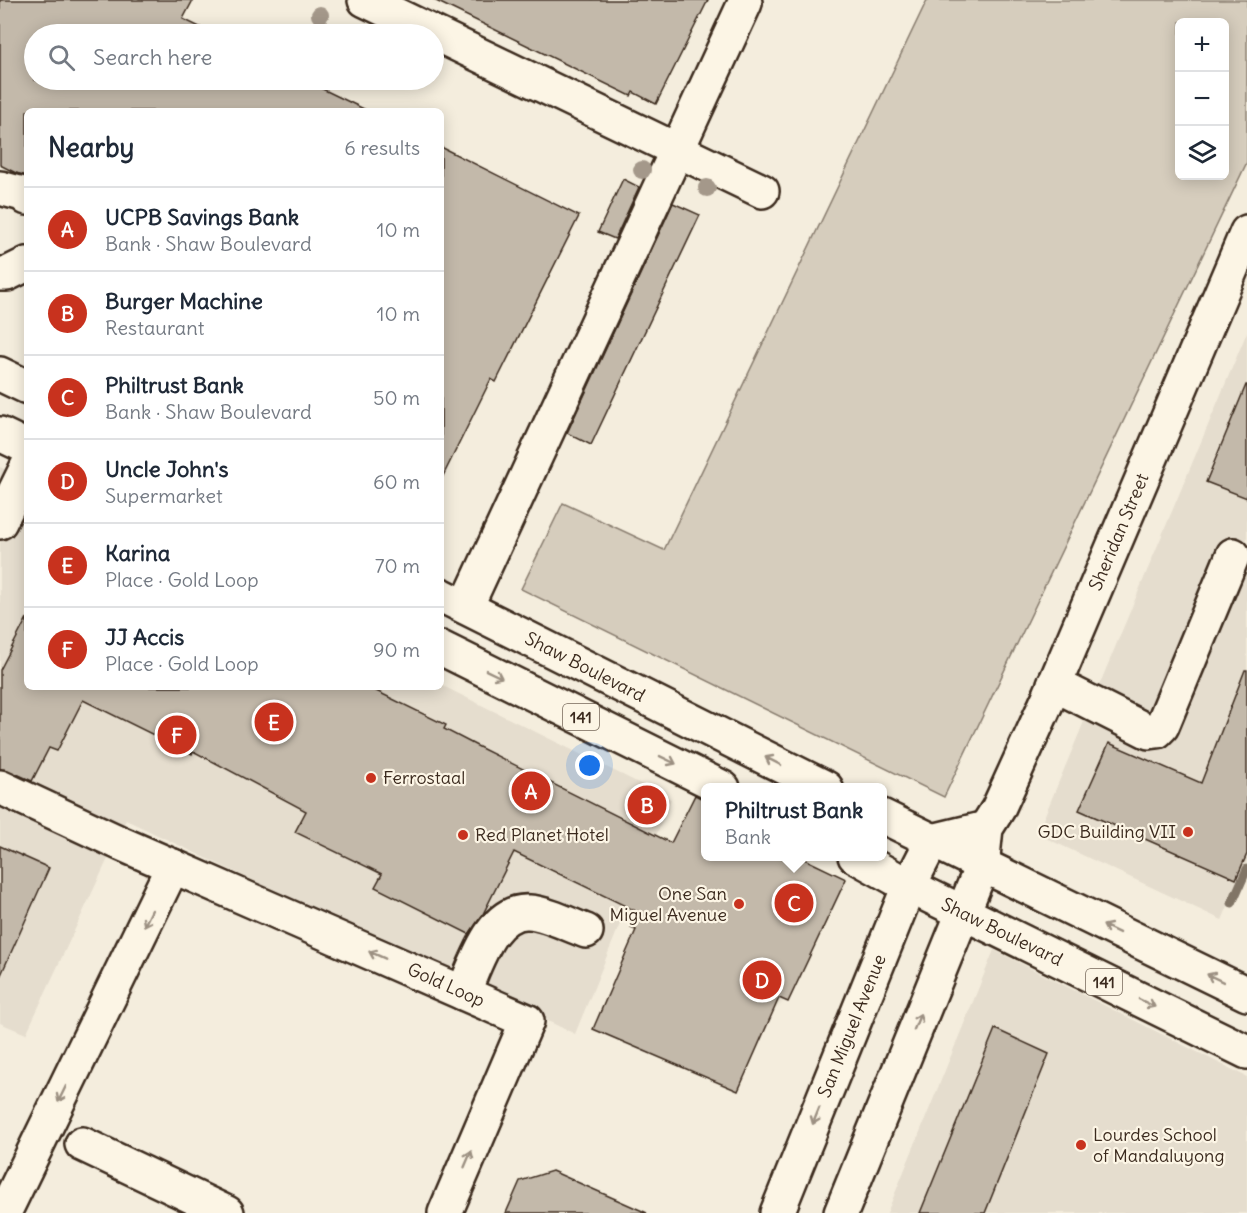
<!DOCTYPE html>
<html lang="en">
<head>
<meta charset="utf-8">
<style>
  :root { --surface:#fff; --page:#f6f6f7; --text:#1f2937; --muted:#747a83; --line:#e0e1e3; --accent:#c8321e }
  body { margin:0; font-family:Delius,sans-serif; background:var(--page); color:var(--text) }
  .controls { position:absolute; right:18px; top:18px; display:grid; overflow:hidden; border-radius:9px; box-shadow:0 3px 15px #0003 }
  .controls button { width:54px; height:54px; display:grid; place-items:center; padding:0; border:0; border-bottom:2px solid var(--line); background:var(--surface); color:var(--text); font:30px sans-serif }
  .you { position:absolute; left:590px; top:766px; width:21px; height:21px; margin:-15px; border:4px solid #fff; border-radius:50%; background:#1a73e8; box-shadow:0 0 0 9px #1a73e833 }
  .badge { display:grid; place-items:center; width:39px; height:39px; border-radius:50%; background:var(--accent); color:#fff; font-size:20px; font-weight:700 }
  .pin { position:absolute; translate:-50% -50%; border:3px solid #fff; box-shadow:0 2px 6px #0006 }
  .popup { position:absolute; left:701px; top:783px; width:186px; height:78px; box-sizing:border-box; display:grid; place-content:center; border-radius:9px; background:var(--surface); filter:drop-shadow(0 2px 4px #0005); font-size:20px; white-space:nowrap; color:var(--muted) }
  .popup b { font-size:22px; color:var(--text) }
  .popup::after { content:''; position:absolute; left:50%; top:100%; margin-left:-12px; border:12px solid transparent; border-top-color:var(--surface) }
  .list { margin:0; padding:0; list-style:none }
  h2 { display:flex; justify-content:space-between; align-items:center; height:78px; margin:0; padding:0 24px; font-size:26px }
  h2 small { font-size:20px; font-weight:400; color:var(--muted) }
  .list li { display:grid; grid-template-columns:39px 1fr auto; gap:18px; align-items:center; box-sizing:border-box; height:84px; padding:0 24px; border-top:2px solid var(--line) }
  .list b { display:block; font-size:22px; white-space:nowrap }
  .list p { margin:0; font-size:20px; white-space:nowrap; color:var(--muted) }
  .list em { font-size:20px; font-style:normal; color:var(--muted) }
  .icon { flex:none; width:33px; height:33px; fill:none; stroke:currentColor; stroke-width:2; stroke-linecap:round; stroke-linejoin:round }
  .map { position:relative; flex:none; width:1247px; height:1213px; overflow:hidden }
  .search { position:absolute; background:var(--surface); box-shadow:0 3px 15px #0003; left:24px; top:24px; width:420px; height:66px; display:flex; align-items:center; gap:15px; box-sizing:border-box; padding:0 21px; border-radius:33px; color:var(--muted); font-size:22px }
  .panel { position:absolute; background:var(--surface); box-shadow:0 3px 15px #0003; left:24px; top:108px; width:420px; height:582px; border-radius:9px }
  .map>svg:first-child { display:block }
  .built { fill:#e5ddce }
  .green { fill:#d6cdbd; stroke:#887c6e; stroke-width:1.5; fill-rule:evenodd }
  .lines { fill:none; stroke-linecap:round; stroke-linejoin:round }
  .stream { stroke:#817466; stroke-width:9 }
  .building { fill:#c3b9aa; stroke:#3b2a1e; stroke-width:1.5 }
  .minor-casing { stroke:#3b2a1e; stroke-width:38 }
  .major-casing { stroke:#3b2a1e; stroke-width:38 }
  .minor { stroke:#fcf5e5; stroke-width:33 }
  .major { stroke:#fcf5e5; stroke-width:33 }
  .tree { fill:#a4988a }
  .oneway { stroke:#9c9082 }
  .poi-dot { fill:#c8321e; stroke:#fcf5e5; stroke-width:2 }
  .labels { text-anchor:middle; stroke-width:4.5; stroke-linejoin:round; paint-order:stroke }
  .shield { fill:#fcf5e5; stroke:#75675a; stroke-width:1.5 }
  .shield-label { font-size:16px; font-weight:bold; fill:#3b2a1e }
  .street-label { font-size:18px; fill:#3b2a1e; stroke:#fcf5e5 }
  .poi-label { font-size:18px; fill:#3b2a1e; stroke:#fcf5e5; text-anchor:start }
</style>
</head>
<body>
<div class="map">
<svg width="1247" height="1213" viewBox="0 0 1247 1213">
  <rect width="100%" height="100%" fill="#f4eddd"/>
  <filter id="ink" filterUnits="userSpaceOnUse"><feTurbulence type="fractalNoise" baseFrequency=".0167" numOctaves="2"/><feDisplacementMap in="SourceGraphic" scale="12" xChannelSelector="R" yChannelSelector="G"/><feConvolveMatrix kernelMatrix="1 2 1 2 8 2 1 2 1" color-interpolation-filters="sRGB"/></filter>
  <g filter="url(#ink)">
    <g class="built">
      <polygon points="1247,332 1247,862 1222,920 1037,834"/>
      <polygon points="0,467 27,480 27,687 441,687 441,685 671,799 575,1034 126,820 26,1034 0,1023"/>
      <polygon points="994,950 1247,1077 1247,1213 887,1213"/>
    </g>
    <path class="green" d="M927,0H1247V162L944,797L521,589L563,503L664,550ZM1180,22H1224V176H1180Z"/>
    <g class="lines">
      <polyline class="stream" points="1232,903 1247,869"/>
    </g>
    <g class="building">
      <polygon points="0,0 193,0 183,19 214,34 34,34 34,80 304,80 368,111 27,111 27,176 16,173 0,165"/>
      <polygon points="434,0 708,0 656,104 633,92 631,96"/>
      <polygon points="441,147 579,216 496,382 491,379 441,480"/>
      <polygon points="623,179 639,187 615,239 598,232"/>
      <polygon points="673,203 700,215 591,445 567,433"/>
      <polygon points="1246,385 1247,385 1247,498 1206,482"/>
      <polygon points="27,618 27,687 368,687 446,725 444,729 475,745 671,843 695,795 705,800 705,856 798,856 846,879 788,1002 779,998 738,1091 593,1029 636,930 631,928 638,912 514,852 482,916 469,934 375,887 382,874 295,832 306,811 193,751 192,754 83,700 57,751 49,748 32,781 8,770 0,769 0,670"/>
      <polygon points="1245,670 1247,670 1247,854 1236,879 1079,810 1109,743 1201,783"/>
      <polygon points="0,846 49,868 0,977"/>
      <polygon points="995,1029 1049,1054 985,1213 920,1213"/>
      <polygon points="552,1171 647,1213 506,1213 520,1181"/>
    </g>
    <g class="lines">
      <g class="minor-casing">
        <g id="minor">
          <polyline points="365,0 762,191"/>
          <polyline points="0,188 23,194 27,198"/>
          <polyline points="0,274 7,274 27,264"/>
          <polyline points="0,522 27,467"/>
          <polyline points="466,607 745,3"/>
          <polyline points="1054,684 1149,732 1157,731 1162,726 1233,555"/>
          <polyline points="0,787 122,844 527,1021 445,1213"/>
          <path d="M463,993C476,965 491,909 529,912C546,913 570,925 586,931"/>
          <polyline points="82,1144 227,1213"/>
          <polyline points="4,1213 173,866"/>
          <polyline points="777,1213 909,886 932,841 986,828"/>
          <polyline points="841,1213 982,866 986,828 998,809 1050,695 1247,232"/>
        </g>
      </g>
      <g class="major-casing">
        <g id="major">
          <polyline points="0,374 27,387"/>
          <polyline points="0,434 27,447"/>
          <polyline points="441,595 826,788"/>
          <polyline points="441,648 723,788"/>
          <polyline points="882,816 1247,994"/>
          <polyline points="855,856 909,886 1247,1052"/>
        </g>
      </g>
      <use href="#minor" class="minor"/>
      <use href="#major" class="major"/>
    </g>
    <g class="tree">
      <circle cx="320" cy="15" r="9"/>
      <circle cx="642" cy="170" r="9"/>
      <circle cx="707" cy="188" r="9"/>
    </g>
    <defs><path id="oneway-shaft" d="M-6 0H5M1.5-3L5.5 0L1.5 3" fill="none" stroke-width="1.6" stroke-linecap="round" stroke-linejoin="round" transform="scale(1.5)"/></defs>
    <g class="oneway">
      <use href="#oneway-shaft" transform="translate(494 674) rotate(26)"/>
      <use href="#oneway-shaft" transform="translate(668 760) rotate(26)"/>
      <use href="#oneway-shaft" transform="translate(773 761) rotate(-153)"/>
      <use href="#oneway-shaft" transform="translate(148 918) rotate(116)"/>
      <use href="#oneway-shaft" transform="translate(1111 929) rotate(-154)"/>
      <use href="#oneway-shaft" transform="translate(377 955) rotate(-156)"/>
      <use href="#oneway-shaft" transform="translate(1215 978) rotate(-154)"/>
      <use href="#oneway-shaft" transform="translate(1147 1003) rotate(26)"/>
      <use href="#oneway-shaft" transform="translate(917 1022) rotate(-68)"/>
      <use href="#oneway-shaft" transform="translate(62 1094) rotate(116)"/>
      <use href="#oneway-shaft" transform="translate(816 1116) rotate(112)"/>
      <use href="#oneway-shaft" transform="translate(468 1159) rotate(-67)"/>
    </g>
  </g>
  <g class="poi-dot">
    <circle cx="371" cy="778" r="6"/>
    <circle cx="1188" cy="832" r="6"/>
    <circle cx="463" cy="835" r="6"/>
    <circle cx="739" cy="904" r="6"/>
    <circle cx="1081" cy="1145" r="6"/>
  </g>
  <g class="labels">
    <g class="shield">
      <rect x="563" y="704" width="36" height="26" rx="4.5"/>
      <rect x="1086" y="969" width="36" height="26" rx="4.5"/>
    </g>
    <g class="shield-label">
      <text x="581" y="723">141</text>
      <text x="1104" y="988">141</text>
    </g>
    <g class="street-label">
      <text transform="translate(1119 532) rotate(-67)" y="6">Sheridan Street</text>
      <text transform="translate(585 667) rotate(27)" y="6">Shaw Boulevard</text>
      <text transform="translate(1002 932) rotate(26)" y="6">Shaw Boulevard</text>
      <text transform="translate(446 985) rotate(24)" y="6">Gold Loop</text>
      <text transform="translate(852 1026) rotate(-68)" y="6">San Miguel Avenue</text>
    </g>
    <g class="poi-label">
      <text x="383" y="784">Ferrostaal</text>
      <text x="1176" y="838" text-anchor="end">GDC Building VII</text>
      <text x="475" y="841">Red Planet Hotel</text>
      <text x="727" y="900" text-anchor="end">One San<tspan x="727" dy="21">Miguel Avenue</tspan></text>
      <text x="1093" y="1141">Lourdes School<tspan x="1093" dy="21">of Mandaluyong</tspan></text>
    </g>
  </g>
</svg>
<div class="controls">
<button>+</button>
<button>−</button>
<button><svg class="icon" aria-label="layers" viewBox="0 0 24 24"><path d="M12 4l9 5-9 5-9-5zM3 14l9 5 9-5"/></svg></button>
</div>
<div class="you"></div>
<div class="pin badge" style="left:531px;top:791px">A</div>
<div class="pin badge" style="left:647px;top:805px">B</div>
<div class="pin badge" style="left:794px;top:903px">C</div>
<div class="popup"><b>Philtrust Bank</b>Bank</div>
<div class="pin badge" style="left:762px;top:980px">D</div>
<div class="pin badge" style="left:274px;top:722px">E</div>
<div class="pin badge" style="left:177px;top:735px">F</div>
<div class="search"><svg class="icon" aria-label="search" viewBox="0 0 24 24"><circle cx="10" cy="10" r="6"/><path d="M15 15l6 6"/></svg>Search here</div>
<section class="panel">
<h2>Nearby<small>6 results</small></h2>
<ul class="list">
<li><span class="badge">A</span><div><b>UCPB Savings Bank</b><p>Bank · Shaw Boulevard</p></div><em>10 m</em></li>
<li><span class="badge">B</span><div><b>Burger Machine</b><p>Restaurant</p></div><em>10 m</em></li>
<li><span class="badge">C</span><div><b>Philtrust Bank</b><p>Bank · Shaw Boulevard</p></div><em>50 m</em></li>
<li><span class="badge">D</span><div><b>Uncle John's</b><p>Supermarket</p></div><em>60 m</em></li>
<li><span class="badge">E</span><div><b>Karina</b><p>Place · Gold Loop</p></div><em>70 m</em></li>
<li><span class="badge">F</span><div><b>JJ Accis</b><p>Place · Gold Loop</p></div><em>90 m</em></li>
</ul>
</section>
</div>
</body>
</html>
